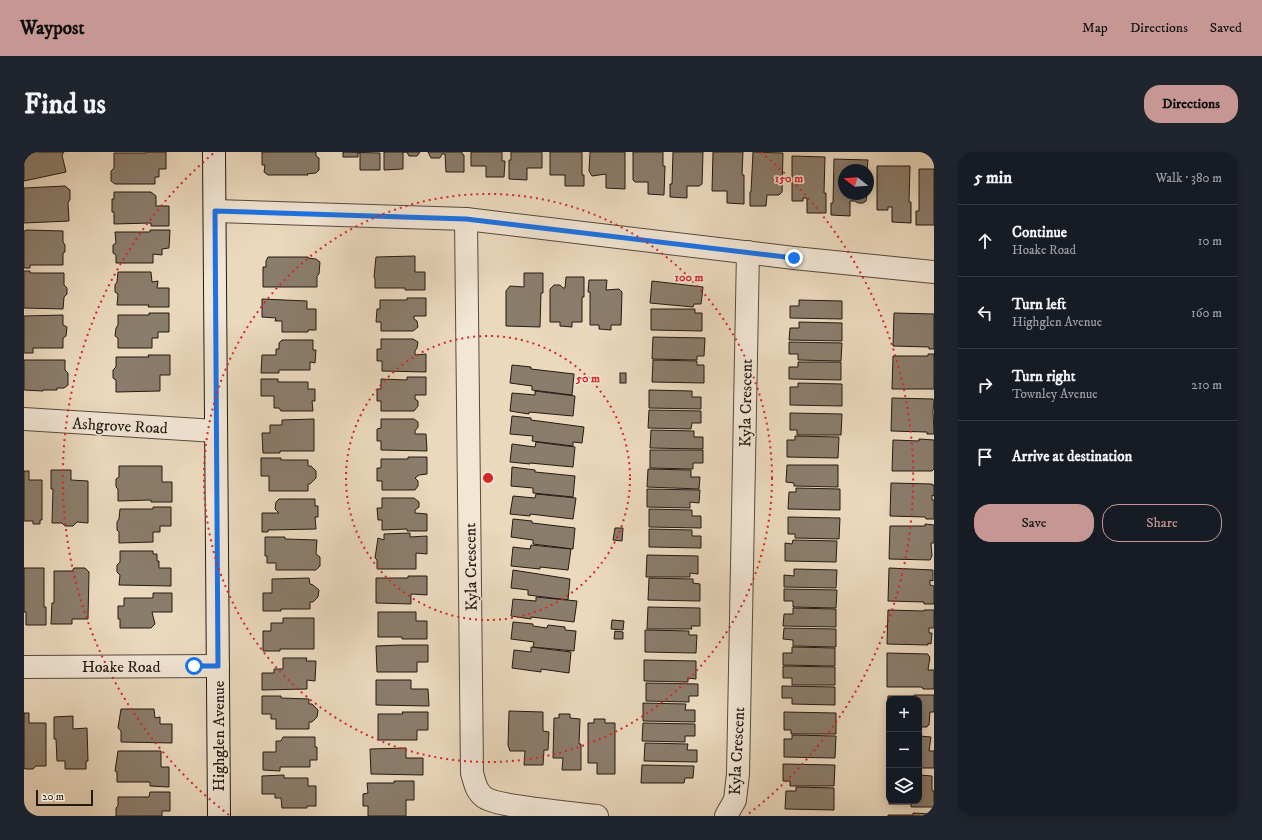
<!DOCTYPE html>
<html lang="en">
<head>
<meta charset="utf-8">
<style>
  :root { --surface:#171b24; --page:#20242c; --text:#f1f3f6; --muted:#9ea1a6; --line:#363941; --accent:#c59692 }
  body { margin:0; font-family:"IM FELL DW Pica",serif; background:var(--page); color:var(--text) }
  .controls { position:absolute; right:12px; bottom:12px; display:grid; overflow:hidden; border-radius:8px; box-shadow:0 2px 10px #0003 }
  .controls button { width:36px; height:36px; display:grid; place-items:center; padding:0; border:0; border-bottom:1px solid var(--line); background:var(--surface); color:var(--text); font:20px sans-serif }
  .compass { position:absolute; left:814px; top:12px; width:36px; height:36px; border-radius:50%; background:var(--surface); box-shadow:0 2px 10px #0003; rotate:287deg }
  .scale { position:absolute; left:12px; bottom:10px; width:57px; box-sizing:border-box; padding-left:4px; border:2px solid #241a13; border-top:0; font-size:11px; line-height:14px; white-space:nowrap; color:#241a13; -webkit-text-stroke:3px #f2e6d5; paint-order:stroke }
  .stop { position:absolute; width:12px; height:12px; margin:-9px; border:3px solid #1a73e8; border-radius:50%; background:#fff }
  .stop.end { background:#1a73e8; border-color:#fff; box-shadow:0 1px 4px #0008 }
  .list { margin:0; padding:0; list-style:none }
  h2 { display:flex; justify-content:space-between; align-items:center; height:52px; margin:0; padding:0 16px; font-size:17px }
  h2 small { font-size:13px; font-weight:400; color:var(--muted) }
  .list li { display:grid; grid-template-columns:26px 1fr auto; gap:12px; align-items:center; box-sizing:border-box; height:72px; padding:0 16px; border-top:1px solid var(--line) }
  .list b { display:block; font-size:15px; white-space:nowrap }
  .list p { margin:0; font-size:13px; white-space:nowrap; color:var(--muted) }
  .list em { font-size:13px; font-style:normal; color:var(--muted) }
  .actions { display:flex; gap:8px; padding:12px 16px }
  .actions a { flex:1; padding:9px 0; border:1px solid var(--accent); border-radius:16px; text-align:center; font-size:14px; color:var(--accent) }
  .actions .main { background:var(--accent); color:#111 }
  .icon { flex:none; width:22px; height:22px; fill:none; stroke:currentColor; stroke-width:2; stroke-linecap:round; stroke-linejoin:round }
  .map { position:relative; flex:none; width:910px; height:664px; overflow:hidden; border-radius:16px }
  header { display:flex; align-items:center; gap:24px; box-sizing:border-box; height:56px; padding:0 20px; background:var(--accent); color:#111 }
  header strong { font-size:19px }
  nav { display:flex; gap:22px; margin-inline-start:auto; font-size:14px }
  .intro { display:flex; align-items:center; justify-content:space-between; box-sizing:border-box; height:96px; padding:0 24px }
  h1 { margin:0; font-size:28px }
  .button { padding:10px 18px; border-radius:16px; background:var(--accent); color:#111; font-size:14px; font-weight:700 }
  main { display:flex; gap:24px; padding:0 24px }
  aside { flex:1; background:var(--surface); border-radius:16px; box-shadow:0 2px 10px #0003 }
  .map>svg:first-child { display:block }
  .building { fill:#8b7d6c; stroke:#241a13 }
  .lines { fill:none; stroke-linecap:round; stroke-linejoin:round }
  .street-casing { stroke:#564a3e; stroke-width:24 }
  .secondary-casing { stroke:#241a13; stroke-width:24 }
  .street { stroke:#f2e6d5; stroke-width:22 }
  .secondary { stroke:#f2e6d5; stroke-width:22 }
  .route { stroke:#1a73e8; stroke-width:5 }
  .ring { fill:none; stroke:#d62828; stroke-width:2; stroke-dasharray:2 4 }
  .labels { text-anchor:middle; stroke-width:3; stroke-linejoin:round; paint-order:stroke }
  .street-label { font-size:16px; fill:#241a13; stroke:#f2e6d5 }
  .centre { fill:#d62828; stroke:#f2e6d5; stroke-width:2 }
  .ring-label { font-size:12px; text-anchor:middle; font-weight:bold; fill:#d62828; stroke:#f2e6d5; stroke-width:3; stroke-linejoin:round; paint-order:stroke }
</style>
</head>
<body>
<header>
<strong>Waypost</strong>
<nav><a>Map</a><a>Directions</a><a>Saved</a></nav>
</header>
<div class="intro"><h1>Find us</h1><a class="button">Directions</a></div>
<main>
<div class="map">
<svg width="910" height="664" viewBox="0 0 910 664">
  <rect width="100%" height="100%" fill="#ebd9be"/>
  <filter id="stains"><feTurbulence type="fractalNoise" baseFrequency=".005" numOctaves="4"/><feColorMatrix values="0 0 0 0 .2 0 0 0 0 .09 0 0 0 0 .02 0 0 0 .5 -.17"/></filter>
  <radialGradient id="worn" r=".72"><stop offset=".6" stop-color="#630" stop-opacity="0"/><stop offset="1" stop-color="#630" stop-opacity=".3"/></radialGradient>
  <g class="building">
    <polygon points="0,0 40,0 38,3 42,20 0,29"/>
    <polygon points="122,0 142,0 142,17 135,17 135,25 131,25 131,32 91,32 87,29 87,19 90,16 90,1 122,1"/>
    <polygon points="238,0 292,0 292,4 295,6 295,18 292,21 283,22 284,23 244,23 240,20 241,13 238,13"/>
    <polygon points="319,0 356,1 356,18 336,18 336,1 334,1 334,5 319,5"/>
    <polygon points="360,0 396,0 393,4 385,4 383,0 379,0 379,17 360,18"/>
    <polygon points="404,0 438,0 438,2 440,3 440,20 422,20 421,2 418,2 416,6 407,6"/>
    <polygon points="447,0 478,0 478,9 481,9 480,25 462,25 462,14 447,14"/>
    <polygon points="487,0 518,0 518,16 503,16 503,28 485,27 485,8 487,8"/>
    <polygon points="526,0 558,0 558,23 560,23 560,34 541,34 541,23 526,23"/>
    <polygon points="566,0 601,0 601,37 582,36 582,22 568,24 565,19"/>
    <polygon points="609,0 639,0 639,14 641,14 640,43 624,42 624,30 611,30 609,28"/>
    <polygon points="649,0 679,0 678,32 675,34 663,34 663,46 646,45 646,32 648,32"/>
    <polygon points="689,0 719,0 718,23 720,23 720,52 703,51 703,39 688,39"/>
    <polygon points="729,0 759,1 758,40 755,43 743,43 742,54 726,54 726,40 727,40"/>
    <polygon points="768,4 801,5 800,41 802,41 802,61 783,61 783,46 779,46 779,49 768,49"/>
    <polygon points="810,7 844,8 843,18 820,18 820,42 843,42 842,49 839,51 834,51 831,49 826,49 826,64 807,63 807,51 809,51"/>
    <polygon points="853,14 886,14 885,50 887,50 887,71 868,70 868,55 864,55 864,58 853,58"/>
    <polygon points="895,17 910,17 910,73 892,73 892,59 895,59"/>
    <polygon points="41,34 46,38 46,47 44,51 45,69 0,71 0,36"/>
    <polygon points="90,40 127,40 132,44 132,54 145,54 145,74 127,74 127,71 90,72 90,60 88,60 88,47 90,47"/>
    <polygon points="3,78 39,79 39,90 41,93 41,100 39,101 39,113 6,113 6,116 0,116 0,79"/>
    <polygon points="126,78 146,78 145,96 138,97 138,103 129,102 129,111 92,111 92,103 89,101 89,93 92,91 91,80 126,80"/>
    <polygon points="391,104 391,120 401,120 401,138 381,138 381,136 351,136 351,127 350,125 352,105"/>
    <polygon points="244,105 284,105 284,106 292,107 296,110 295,122 293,124 293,135 239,135 239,115 242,115 242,109"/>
    <polygon points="0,119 6,119 6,121 40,121 40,133 43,136 43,142 40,145 39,157 0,156"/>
    <polygon points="94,120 127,120 128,130 134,129 133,136 145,136 145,155 124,155 125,153 93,153 94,142 91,140 91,133 93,130"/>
    <polygon points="500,121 519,121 519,141 517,141 516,175 482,174 482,139 486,134 500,135"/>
    <polygon points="542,125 560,125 560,145 558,145 558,170 548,170 548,175 536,174 536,170 526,170 526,137 530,133 536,133 539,136 541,136"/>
    <polygon points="565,128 583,128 582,138 595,137 598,140 597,173 587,173 587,178 575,177 575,173 566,173 566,140 564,140"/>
    <polygon points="628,129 679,135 677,152 670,152 669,155 626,151"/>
    <polygon points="383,146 402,146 402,164 390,164 390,167 393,169 394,175 389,179 357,179 357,170 352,170 353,157 356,157 356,148 383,148"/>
    <polygon points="238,147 283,149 283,157 292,157 292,178 284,178 284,180 258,180 258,169 251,169 252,166 238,165"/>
    <polygon points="775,148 818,149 818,167 766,166 766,154 775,154"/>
    <polygon points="627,157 671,157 671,161 678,161 678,179 627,178"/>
    <polygon points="125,161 145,161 145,180 134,180 134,186 128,186 128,196 94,196 94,186 91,184 92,176 94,173 94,163 125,163"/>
    <polygon points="870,161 910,162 910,197 905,197 905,195 869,194"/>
    <polygon points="39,163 39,173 43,175 42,184 39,186 39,196 9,196 9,201 0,201 0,164"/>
    <polygon points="775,170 818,171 818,189 765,188 766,176 775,176"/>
    <polygon points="629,185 681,186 680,204 673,204 673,208 628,207"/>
    <polygon points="357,187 389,187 394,190 393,196 391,199 391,203 402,202 402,220 358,219 358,209 353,209 353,197 357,197"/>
    <polygon points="258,188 289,188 289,198 292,198 291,211 286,210 286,218 255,218 255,221 237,221 238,203 252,203 252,197 255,197 255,191"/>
    <polygon points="765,190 818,191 817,209 774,208 774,202 765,202"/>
    <polygon points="904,202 910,202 910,237 868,237 869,204 904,204"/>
    <polygon points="124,203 146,203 146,223 136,223 136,239 92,240 92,228 89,226 89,218 92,215 92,205 125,205"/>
    <polygon points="0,208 41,208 41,218 44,221 44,233 40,236 33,236 33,238 19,238 19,239 0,238"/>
    <polygon points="629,208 673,209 673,213 680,213 680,231 628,230"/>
    <polygon points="774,210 817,210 817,228 765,227 765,215 774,215"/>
    <polygon points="488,213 507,215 507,217 550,222 548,243 508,238 508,234 486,231"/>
    <rect x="596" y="221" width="6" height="10"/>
    <polygon points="383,225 402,225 402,243 391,243 391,247 394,249 394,254 390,259 357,259 357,249 353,249 353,237 357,237 357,227 383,228"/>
    <polygon points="237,227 254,227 254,230 284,230 284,237 291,237 291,249 288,249 289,259 257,259 255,256 250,256 250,244 237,244"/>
    <polygon points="774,231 818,232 818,254 766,253 766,235 774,235"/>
    <polygon points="625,238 668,239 668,245 677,245 677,257 625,256"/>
    <polygon points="511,239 551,244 549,264 505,260 505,262 486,259 488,241 511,243"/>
    <polygon points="868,246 909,247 910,249 909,259 910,282 903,282 903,280 867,279"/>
    <polygon points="625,258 677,259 677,271 668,271 667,277 624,276"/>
    <polygon points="766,261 818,262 817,283 773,283 773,278 766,278"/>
    <polygon points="488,264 507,266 507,268 560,275 558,291 549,290 549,294 508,289 509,284 486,282"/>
    <polygon points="290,267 290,299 256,299 256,301 239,301 238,281 246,281 246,273 258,273 258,268"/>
    <polygon points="357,267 390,267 394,270 394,275 391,279 391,282 402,282 403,299 357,298 357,289 353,289 353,277 357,276"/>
    <polygon points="627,278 670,279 670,285 679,285 679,297 626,296"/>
    <polygon points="771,284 815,285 814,306 763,305 763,288 771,288"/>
    <polygon points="895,287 910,288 910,317 908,319 868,319 869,288 895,289"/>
    <polygon points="512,290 551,295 549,315 506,311 506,312 486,310 488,292 511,295"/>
    <polygon points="626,298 679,298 679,311 669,311 669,317 626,316"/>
    <polygon points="384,305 403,305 403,322 395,323 391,326 394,329 394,334 391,338 358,338 358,329 353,329 353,316 357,316 357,307 384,307"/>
    <polygon points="237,306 257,306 257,308 284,308 284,314 287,314 292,319 292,326 286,332 284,332 284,339 245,339 245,324 237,324"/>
    <polygon points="763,313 814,313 814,335 770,334 770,331 762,330"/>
    <polygon points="95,314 138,314 138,330 148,330 148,350 127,350 127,348 94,349 94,337 92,335 92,327 95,325"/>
    <polygon points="488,315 511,318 511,320 551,324 549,345 509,341 509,336 487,334"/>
    <polygon points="624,317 667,318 667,325 676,325 675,337 623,335"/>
    <polygon points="27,318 47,318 47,328 64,329 64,371 53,370 49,374 41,374 38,371 28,371 29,337 27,337"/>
    <polygon points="0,319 5,319 5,328 18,328 18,368 16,368 16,372 9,372 9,369 0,369"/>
    <polygon points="867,331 908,332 908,333 910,333 910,344 908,343 908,348 910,348 910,367 902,367 901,365 866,364"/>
    <polygon points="772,336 816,337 816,358 764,357 765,340 772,340"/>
    <polygon points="623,337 676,338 675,351 666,350 666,356 623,355"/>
    <polygon points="512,342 552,346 549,367 506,362 506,364 486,362 489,344 511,346"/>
    <polygon points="358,346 390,346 395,350 395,355 391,358 391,361 403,362 403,379 383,379 383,377 358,378 358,368 354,368 353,356 358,356"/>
    <polygon points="255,347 291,347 291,354 294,354 294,365 291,365 292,377 244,378 244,380 238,380 238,361 255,361 251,357 252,350"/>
    <polygon points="129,355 147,355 147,374 136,374 136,380 129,380 129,390 95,391 95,380 93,378 93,370 95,367 96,357 129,357"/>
    <polygon points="625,357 668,358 668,364 677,364 677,376 625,375"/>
    <polygon points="764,365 816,366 815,387 771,386 771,382 764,382"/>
    <polygon points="489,367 508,369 508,371 551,376 549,397 509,392 509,388 487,385"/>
    <polygon points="901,372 910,373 910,391 907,391 908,404 906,408 865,407 866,374 901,374"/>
    <polygon points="591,376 599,376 598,389 589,388"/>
    <polygon points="625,377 668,378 668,384 677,384 677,396 625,395"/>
    <polygon points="386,381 386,385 403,384 403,402 392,401 392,417 353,417 353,408 351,406 354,386 360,388 360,382"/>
    <polygon points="241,385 261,385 261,387 293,388 292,402 296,405 296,414 292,418 252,418 252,411 243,411 243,404 241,404"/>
    <polygon points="769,388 813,389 812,410 761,409 761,391 768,392"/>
    <polygon points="507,393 547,397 544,418 516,415 516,417 487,414 489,395 506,397"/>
    <polygon points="96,399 129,399 129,402 133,402 133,409 135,409 135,416 147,416 147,434 95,433 96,423 93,420 93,413 96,410"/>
    <polygon points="623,403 674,404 674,422 666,421 666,425 622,425"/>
    <polygon points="0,416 20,416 20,455 22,455 22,473 2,473 2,460 0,460"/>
    <polygon points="50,416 61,416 65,420 64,467 48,467 48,472 27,472 28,451 30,451 30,419 48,419"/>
    <polygon points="865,416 909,418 909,429 906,428 906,433 910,434 910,452 900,452 900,450 864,449"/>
    <polygon points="770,417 813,418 812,436 760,435 760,423 770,424"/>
    <polygon points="489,418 546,427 544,448 504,443 504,438 487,436"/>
    <polygon points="384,424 403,424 403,443 387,442 387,452 352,451 352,426 384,426"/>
    <polygon points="285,426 286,432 289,433 295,438 294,445 289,450 286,450 286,457 257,457 257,459 239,459 239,441 248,441 248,427"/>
    <polygon points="625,426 669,427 669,431 676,432 676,449 624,448"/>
    <polygon points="760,437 813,438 812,456 769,455 769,449 760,449"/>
    <polygon points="129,441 148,441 148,460 128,460 131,472 127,476 96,476 96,467 94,467 94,454 100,454 100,446 129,446"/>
    <polygon points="512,445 553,449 550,470 507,465 507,467 487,464 489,447 512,449"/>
    <polygon points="624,455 676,456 676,474 667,474 668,477 623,477"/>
    <polygon points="769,456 812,457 812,475 759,474 760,462 769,462"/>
    <polygon points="864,458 900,459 900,458 910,458 910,476 905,476 905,481 908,481 907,492 904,491 904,493 863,492"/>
    <polygon points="354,460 392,460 392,469 403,469 403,487 378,487 378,485 354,485"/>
    <polygon points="259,466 290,466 290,497 256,497 256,499 239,499 239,479 247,479 247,471 259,471"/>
    <polygon points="588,468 600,469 599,478 587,477"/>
    <polygon points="489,470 509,472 509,474 523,476 524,473 541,475 541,478 552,479 550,499 509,495 510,490 487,487"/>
    <polygon points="760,476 812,477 812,495 769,494 769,488 759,487"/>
    <polygon points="621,478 665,479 665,483 673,483 672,501 621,500"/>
    <polygon points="591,479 599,480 599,487 590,487"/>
    <polygon points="377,493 404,493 404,510 393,510 393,520 353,520 352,494"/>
    <polygon points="507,495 547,500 545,521 517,517 517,520 488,516 490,498 507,500"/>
    <polygon points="768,495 811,496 811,514 759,513 759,501 768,501"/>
    <polygon points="863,501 904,502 904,503 906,505 904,518 910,518 910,537 899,537 898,535 863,535"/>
    <polygon points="259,506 283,506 282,509 292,509 291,529 283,528 283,537 238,538 238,521 250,521 250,517 259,517"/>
    <polygon points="620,508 672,509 672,527 664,526 664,530 620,529"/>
    <polygon points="759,514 811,515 811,533 768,533 768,526 759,526"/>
    <polygon points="352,528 387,528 387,537 404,537 405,554 352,553"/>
    <polygon points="622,531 674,532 674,544 665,544 665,550 622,549"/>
    <polygon points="758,534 811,535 811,553 768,552 768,546 758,546"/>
    <polygon points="890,543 910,543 910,560 906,560 905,573 903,574 903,575 895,575 895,547 865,547 865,574 863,574 864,544 890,544"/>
    <polygon points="238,544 257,544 257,546 285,547 285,552 288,552 294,558 293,565 288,570 285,570 285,577 252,577 252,567 247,567 247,562 238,562"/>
    <polygon points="619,551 662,552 661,558 671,558 671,570 619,569"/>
    <polygon points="97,557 130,557 131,566 136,565 136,572 148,572 148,591 97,590 97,579 94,576"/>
    <polygon points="485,559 519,560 519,579 525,580 524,598 520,598 519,613 500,613 501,599 486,599 484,593"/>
    <polygon points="378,560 404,560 404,578 393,578 393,588 354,588 354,562 379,562"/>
    <polygon points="760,560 812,561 812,582 767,582 767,578 760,578"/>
    <polygon points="0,561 5,561 5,571 22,571 22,614 12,614 9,617 1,617 0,616"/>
    <polygon points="535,562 546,562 546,566 556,567 555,592 557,592 557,618 538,618 539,606 529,606 530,566 535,566"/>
    <polygon points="49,564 49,577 63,576 64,609 62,609 62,617 41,617 41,609 33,609 32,587 30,587 30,565"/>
    <polygon points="570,567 581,567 581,571 591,571 591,622 573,622 573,611 564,611 564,571 570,571"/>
    <polygon points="619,571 671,572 671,584 661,584 661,590 618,589"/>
    <polygon points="768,583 812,584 811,606 760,605 760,587 768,587"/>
    <polygon points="864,583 865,583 865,614 863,614"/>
    <polygon points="895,584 907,585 905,599 910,599 910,616 895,616"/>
    <polygon points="259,585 291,585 291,595 293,595 293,608 286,608 286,615 256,615 256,619 239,618 239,600 252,600 252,589 257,589"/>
    <polygon points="621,591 664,592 663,598 673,598 673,610 620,609"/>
    <polygon points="382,596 382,606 399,606 399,623 347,622 346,597"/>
    <polygon points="94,599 137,599 137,615 145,615 145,635 126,634 126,630 93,630 93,620 91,619"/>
    <polygon points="759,612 811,613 810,634 766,634 766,629 759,629"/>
    <polygon points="618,613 670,614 669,626 661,626 660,631 617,631"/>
    <polygon points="260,623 260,626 284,626 284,634 292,634 292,654 283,654 283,656 258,656 257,646 251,646 251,642 238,642 238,624"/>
    <polygon points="895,623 908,624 908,639 910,639 910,655 887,655 887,652 865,652 865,649 895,649"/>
    <polygon points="370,629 390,629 390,648 382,648 382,664 344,664 344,654 339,654 339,642 344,641 343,631 370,631"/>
    <polygon points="772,635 810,636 810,658 761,657 762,639 772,639"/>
    <polygon points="126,640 146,640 146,659 138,659 138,664 92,664 92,656 94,654 94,645 125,645"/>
    <polygon points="889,661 910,662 910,664 864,664 864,663 889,663"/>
  </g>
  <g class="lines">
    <g class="street-casing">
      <g id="street">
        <polyline points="191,59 442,67 770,106 910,120"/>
        <path d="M442,67L448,621C451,631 452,639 460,645C472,655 553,661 573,664"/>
        <polyline points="0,267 192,279"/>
        <polyline points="0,515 194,514"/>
        <polyline points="702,664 711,648 714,622 724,100"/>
      </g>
    </g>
    <g class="secondary-casing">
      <polyline id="secondary" points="190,0 195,664"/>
    </g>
    <use href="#street" class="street"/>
    <use href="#secondary" class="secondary"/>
  </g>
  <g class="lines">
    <polyline class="route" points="170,514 194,514 191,59 442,67 770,106"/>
  </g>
  <g class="ring">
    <circle cx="464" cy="326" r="142"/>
    <circle cx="464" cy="326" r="284"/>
    <path d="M205 663A425 425 0 0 1 191 0M737 0A425 425 0 0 1 723 663"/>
  </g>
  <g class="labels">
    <g class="street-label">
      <text transform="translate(721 251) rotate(-89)" y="6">Kyla Crescent</text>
      <text transform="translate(96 273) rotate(3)" y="6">Ashgrove Road</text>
      <text transform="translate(446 415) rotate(-91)" y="6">Kyla Crescent</text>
      <text x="97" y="520">Hoake Road</text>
      <text transform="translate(194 584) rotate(-90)" y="6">Highglen Avenue</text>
      <text transform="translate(712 599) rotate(-87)" y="6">Kyla Crescent</text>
    </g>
  </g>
  <circle cx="464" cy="326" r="6" class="centre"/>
  <g class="ring-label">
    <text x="765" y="30">150 m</text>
    <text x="665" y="129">100 m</text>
    <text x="564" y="230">50 m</text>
  </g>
  <rect width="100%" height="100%" filter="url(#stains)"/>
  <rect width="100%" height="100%" fill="url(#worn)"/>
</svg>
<div class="controls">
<button>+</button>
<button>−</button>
<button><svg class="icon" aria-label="layers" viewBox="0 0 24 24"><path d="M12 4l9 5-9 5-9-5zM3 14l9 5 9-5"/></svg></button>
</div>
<svg class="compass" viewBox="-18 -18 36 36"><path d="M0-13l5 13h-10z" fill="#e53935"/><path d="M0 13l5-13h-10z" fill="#9ea1a6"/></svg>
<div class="scale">20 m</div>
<div class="stop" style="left:170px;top:514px"></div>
<div class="stop end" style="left:770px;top:106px"></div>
</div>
<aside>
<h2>5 min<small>Walk · 380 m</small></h2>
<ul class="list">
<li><svg class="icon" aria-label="ahead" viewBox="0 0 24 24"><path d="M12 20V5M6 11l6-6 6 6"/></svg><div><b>Continue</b><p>Hoake Road</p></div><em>10 m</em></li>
<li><svg class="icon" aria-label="left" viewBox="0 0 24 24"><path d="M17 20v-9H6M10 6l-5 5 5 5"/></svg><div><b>Turn left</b><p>Highglen Avenue</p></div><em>160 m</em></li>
<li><svg class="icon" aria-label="right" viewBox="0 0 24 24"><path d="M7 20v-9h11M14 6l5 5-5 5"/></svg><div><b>Turn right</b><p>Townley Avenue</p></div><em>210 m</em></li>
<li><svg class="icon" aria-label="arrive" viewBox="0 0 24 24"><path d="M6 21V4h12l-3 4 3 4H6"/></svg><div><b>Arrive at destination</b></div></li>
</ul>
<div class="actions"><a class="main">Save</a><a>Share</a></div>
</aside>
</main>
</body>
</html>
